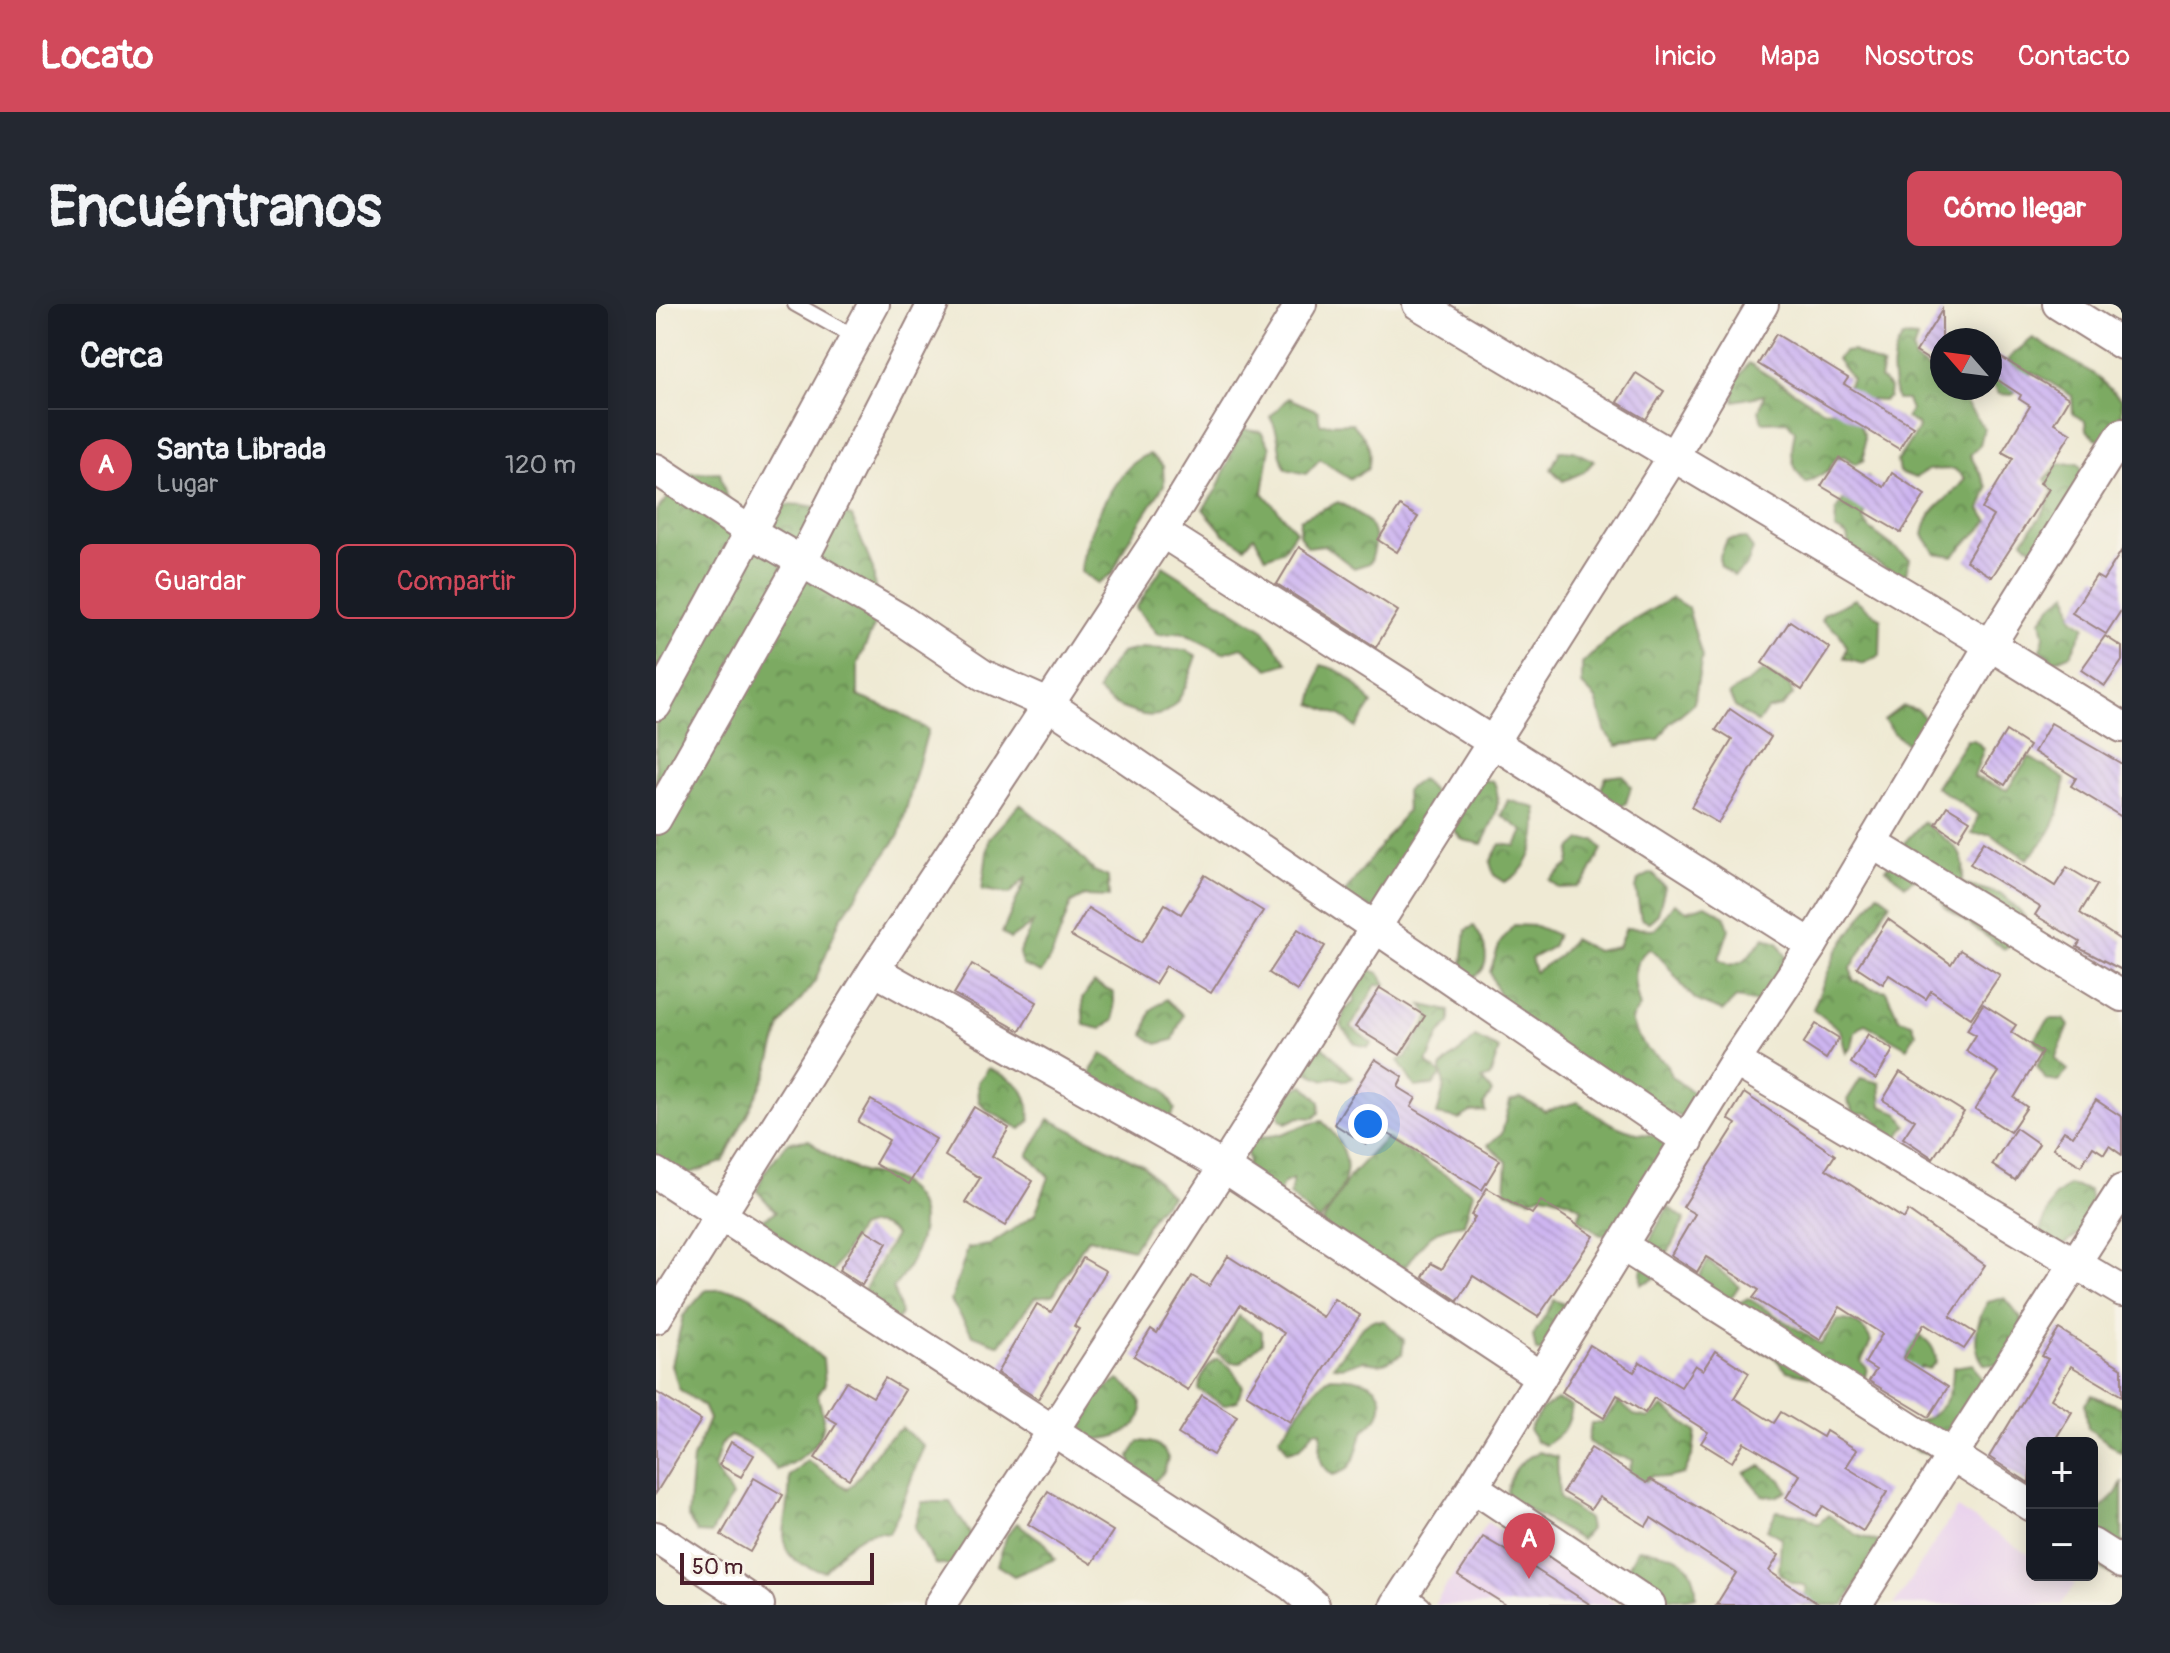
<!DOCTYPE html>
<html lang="es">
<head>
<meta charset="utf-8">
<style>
  :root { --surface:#171b24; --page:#242831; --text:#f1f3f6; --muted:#9ea1a6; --line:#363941; --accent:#d1495b }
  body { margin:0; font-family:Pangolin,sans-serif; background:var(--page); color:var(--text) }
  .controls { position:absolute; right:24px; bottom:24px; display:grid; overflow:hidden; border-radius:12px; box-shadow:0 4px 20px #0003 }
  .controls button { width:72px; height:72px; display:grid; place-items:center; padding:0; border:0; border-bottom:2px solid var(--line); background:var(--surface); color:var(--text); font:40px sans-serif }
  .compass { position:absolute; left:1274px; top:24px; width:72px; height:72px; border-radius:50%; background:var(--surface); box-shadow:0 4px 20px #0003; rotate:298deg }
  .scale { position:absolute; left:24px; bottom:20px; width:194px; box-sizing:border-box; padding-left:8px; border:4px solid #4a1f2b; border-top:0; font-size:22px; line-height:28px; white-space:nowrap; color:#4a1f2b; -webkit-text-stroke:6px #f7f3e8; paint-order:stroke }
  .you { position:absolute; left:712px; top:820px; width:28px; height:28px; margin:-20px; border:6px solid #fff; border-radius:50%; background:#1a73e8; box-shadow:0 0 0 12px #1a73e833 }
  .badge { display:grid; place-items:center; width:52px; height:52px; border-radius:50%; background:var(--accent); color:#fff; font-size:26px; font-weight:700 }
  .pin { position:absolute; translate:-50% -66px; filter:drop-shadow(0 2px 4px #0008) }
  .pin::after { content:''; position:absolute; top:42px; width:28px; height:24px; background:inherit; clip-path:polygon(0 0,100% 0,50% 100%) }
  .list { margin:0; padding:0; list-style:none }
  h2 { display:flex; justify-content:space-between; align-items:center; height:104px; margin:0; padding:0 32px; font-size:34px }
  h2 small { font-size:26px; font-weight:400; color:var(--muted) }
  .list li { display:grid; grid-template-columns:52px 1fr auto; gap:24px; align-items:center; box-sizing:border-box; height:112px; padding:0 32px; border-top:2px solid var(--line) }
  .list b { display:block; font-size:30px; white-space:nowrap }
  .list p { margin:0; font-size:26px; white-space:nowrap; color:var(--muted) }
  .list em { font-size:26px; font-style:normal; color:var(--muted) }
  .actions { display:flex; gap:16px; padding:24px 32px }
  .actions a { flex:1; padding:18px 0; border:2px solid var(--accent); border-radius:12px; text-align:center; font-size:28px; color:var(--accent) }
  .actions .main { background:var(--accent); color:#fff }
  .map { position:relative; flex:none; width:1466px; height:1301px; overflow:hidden; border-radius:12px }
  header { display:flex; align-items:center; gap:48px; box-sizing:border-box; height:112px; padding:0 40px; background:var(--accent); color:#fff }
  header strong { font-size:38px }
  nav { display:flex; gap:44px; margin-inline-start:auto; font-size:28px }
  .intro { display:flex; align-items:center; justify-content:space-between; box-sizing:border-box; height:192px; padding:0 48px }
  h1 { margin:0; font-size:56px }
  .button { padding:20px 36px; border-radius:12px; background:var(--accent); color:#fff; font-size:28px; font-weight:700 }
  main { display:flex; gap:48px; padding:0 48px }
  aside { flex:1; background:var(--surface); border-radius:12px; box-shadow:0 4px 20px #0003 }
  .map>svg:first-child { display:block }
  .built { fill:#e9d1ed }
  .forest { fill:url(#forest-crowns); stroke:#626446; stroke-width:2 }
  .building { fill:url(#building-back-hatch) }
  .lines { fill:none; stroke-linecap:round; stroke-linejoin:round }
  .service-casing { stroke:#9c8480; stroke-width:18 }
  .minor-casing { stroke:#9c8480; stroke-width:34 }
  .service { stroke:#fff; stroke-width:14 }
  .minor { stroke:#fff; stroke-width:30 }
</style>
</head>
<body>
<header>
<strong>Locato</strong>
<nav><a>Inicio</a><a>Mapa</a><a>Nosotros</a><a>Contacto</a></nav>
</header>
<div class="intro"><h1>Encuéntranos</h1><a class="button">Cómo llegar</a></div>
<main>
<aside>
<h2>Cerca<small></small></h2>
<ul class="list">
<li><span class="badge">A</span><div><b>Santa Librada</b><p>Lugar</p></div><em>120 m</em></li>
</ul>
<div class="actions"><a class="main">Guardar</a><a>Compartir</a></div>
</aside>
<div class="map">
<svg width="1466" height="1301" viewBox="0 0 1466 1301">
  <defs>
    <pattern id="forest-crowns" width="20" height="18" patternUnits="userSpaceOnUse" patternTransform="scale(2)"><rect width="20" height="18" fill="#7baa62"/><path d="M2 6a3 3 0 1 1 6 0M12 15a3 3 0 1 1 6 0" fill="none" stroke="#678a51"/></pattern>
    <pattern id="building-back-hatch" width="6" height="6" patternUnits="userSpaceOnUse" patternTransform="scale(2)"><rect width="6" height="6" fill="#cdb5f0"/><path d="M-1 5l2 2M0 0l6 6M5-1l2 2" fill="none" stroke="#b29bce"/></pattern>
  </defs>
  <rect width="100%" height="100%" fill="#f7f3e8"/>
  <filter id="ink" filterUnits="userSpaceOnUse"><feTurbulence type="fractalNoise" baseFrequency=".0125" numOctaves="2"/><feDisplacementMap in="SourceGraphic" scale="16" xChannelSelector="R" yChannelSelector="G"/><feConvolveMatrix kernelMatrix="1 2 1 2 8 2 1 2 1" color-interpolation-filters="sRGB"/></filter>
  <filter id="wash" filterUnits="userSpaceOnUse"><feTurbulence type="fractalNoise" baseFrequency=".006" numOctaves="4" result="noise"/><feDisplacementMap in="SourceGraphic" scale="32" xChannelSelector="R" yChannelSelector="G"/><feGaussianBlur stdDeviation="1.8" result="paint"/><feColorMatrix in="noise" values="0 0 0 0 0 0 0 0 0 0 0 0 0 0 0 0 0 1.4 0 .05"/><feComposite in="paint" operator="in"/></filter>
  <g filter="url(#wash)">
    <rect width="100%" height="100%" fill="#efead4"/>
    <g class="built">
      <polygon points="1301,1204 1376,1253 1376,1271 1404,1271 1419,1280 1405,1301 1238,1301"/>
      <polygon points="831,1218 962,1301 778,1301"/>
    </g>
    <g class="forest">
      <path d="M1247,33L1261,34L1257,47L1259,56L1286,74V84H1310L1309,98L1328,124L1324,141L1314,151L1332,184L1324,206L1333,217L1297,252L1279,249L1267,231C1270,202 1295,197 1309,174L1298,165L1272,166L1259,174L1243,168L1241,157L1262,125L1261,120L1250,114L1255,106L1251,96H1241C1235,73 1233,53 1247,33Z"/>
      <polygon points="1377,34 1438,70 1466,96 1466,115 1452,135 1441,135 1430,126 1429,117 1417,110 1416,92 1377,68 1356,91 1343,90 1336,79 1356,51"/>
      <path d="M1197,47L1227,62L1224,75L1234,84L1233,93L1227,97L1214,96L1200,111L1208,132V156L1199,160L1188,152L1180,154L1172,167L1150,179C1134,162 1134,149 1139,127L1131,117L1106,118L1103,107L1108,91L1078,97V80L1093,59L1167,106H1176L1196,75L1181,55L1188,48Z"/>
      <path d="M632,94L662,107L664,120L696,119C711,135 717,143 712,165L694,175L664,155L650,170L630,165C620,147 626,133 614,113Z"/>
      <polygon points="585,125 605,128 614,143 607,189 640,227 626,247 610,253 598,232 589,243 568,230 547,205 561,185"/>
      <polygon points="904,147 918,147 938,157 928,168 907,177 895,165"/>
      <path d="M494,150L507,162L508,181L470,240L457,269L442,279L425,268C426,236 461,157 494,150Z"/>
      <polygon points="1422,159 1436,182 1379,248 1367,236 1387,209 1397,188 1389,175 1403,160"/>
      <path d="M64,168L79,228C116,190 149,198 196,213L217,265L222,313L202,359V392L244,409L272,426L243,531L184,615L159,677L125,721L111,770L67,858L16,875L0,885V207L34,169Z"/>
      <polygon points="1212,172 1219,181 1207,215 1214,225 1254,255 1248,275 1193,242 1191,232 1179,225 1180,206 1203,173"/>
      <path d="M682,198C711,212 728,225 714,259L698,264L668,241L652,243L643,231L644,215Z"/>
      <polygon points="1089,234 1097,245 1091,261 1078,272 1065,262 1063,254 1071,236"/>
      <polygon points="507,262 607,325 632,359 613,365 586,343 567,349 525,328 502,331 480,304"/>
      <polygon points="1412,289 1417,314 1429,322 1415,350 1398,357 1385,346 1388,331 1385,316 1397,300"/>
      <polygon points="1016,294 1032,304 1046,353 1038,399 1013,420 1003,436 961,442 950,429 940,395 926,381 926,360 964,324"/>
      <polygon points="1199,295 1225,315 1224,351 1207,360 1188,354 1191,343 1183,329 1165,316 1168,310"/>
      <path d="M487,344L530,346L541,352C530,382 520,423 480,409C464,404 454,400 442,387L448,371L465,349Z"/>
      <path d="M665,361C690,366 701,380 716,400L700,424L686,412L656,400Z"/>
      <polygon points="1108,367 1134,382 1137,391 1125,403 1111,406 1102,419 1079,403 1073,390"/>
      <polygon points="1246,402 1262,406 1276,424 1258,446 1238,429 1228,416"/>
      <path d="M1311,436H1318L1328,444L1318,473L1351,486L1373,453L1409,475C1405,510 1397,531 1371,555L1334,530H1316L1322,511L1280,483Z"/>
      <polygon points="967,471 975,483 970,499 956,510 942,492 950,473"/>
      <polygon points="765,475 785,495 716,614 680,600 751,507 750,486"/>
      <path d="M822,475L838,478C848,501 836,519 826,540L807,536L797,525Z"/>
      <path d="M852,496L880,504C883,532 877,565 849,578L838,571L834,558L844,540L860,542L867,527L845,511Z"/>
      <polygon points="364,500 410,537 438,567 452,573 453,593 428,592 415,599 396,651 385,669 366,661 363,649 377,619 354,635 346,629 371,572 354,590 326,586 333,534"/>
      <path d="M1267,518C1289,536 1316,546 1305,579L1347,591L1369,613L1356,639L1348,645L1289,603L1266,570L1249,581L1230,565L1237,551Z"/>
      <polygon points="925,536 939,536 946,545 930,576 922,583 903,584 894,576 913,560 915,545"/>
      <polygon points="996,569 1009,583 1002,610 993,618 985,615 980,585 982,576"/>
      <polygon points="1222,589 1234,598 1195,664 1197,676 1215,684 1230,687 1243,715 1256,719 1260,729 1251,744 1209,720 1199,728 1196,743 1190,749 1184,726 1157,705 1180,649"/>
      <path d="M1018,599L1031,607L1050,601L1069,612L1073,625L1063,655L1075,661L1089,656L1109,633L1122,638L1131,654L1107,699L1080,694L1067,707C1059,704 1049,701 1042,697C1022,683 1014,657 993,644C973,660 977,680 984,703L975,715L979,728L992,746L1010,759L1015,772L1037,789L1038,803L1026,813L984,797L854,718L834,668L844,639L858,621L880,622L901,631L896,643L875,655L879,668L903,652L917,635L940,647L962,643L970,624L999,625Z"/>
      <path d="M818,622C829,637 839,665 815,674L806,660L810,626Z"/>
      <polygon points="708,664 723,669 730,680 720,681 695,723 716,739 712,743 700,740 685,723 688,707 699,697 697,684"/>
      <polygon points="437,679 458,689 458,716 445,725 428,721 426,695"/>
      <polygon points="510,695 527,711 517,736 501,740 488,731 495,706"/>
      <path d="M766,701L794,707V719L784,729L771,759L785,770V764C795,752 810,745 819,733L843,745L834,773L826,776L836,788L828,800L829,807L815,808L803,815L781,811L788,783L786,770L777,781L759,783L742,757L750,753L774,712Z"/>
      <polygon points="1394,715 1408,715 1413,722 1399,755 1412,766 1402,778 1390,776 1381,762 1390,747 1378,735"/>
      <polygon points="659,738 667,742 697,773 690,777 678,773 669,776 646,766"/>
      <polygon points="446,750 507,785 519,805 510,821 434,776 436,765"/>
      <path d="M333,764C362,779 373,782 374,817L365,825L332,807L323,797L322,778Z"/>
      <polygon points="1205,774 1224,779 1226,802 1243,810 1251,821 1239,837 1224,837 1220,815 1211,809 1199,810 1191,796"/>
      <polygon points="648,781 664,798 663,809 658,814 643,813 630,819 624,815 621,800 625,792"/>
      <path d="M865,794L889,807L922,798C947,817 972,832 1003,831L1011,838L1018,856L956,931H944L922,914L926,904L913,897L888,890L874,895L849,887L851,858L832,841L846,829L854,797Z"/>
      <polygon points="393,815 487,861 515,892 500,907 477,945 432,934 397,991 379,993 344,1041 317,1031 295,997 312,944 334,941 379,910 393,873 372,851"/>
      <path d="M666,817C704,854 694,879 663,918L634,891L637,875L628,879L618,896L598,908L581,897L577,887L581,872L593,858L590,846L596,835C607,831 618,833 628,829C642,824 652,819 666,817Z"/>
      <path d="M730,834L817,888L808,920C774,923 766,940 747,966L662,926L694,872Z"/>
      <path d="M153,836C167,850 188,861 206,868C213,871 223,869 230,872C256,881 270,903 265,929C261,950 251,968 237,984L245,1010L239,1019L206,990L239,931C227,919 218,918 203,924L170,980L92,923L120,908L101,887L107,870L132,838Z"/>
      <polygon points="1413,881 1433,886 1438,919 1400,946 1384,926 1398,893"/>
      <path d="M1012,903L1029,915L998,975L985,980C983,954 999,925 1012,903Z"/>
      <polygon points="1052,957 1083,982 1063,1011 1046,1013 1028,998"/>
      <path d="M50,986C60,986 73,985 82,987C106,993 145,1038 167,1055L169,1080L162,1090C163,1099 169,1114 167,1123C163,1144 139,1159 121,1166C109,1149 93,1140 74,1132L65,1141L58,1164L76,1192L55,1230L42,1229L32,1214L37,1154L53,1115L47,1102L23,1085L16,1061L27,1012Z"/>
      <path d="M1092,994L1165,1040L1181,1016C1197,1015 1209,1022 1215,1037L1205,1058L1211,1064L1206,1085L1131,1067L1117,1052L1102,1046L1078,1002Z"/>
      <path d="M1348,994L1369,1019L1346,1061L1328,1060C1314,1043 1321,1014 1332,998Z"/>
      <polygon points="898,996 913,1002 893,1048 880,1047 877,1032"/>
      <polygon points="583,1012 606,1027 606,1039 584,1059 574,1058 561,1049"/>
      <path d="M717,1016L729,1017L748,1036L746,1050C732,1058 723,1064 708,1056L687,1063L677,1062L707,1022Z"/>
      <path d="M1251,1025C1266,1032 1280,1039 1280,1058L1273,1065L1265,1063L1251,1082L1240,1068L1250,1055Z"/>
      <path d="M562,1055L574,1063L587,1082L581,1097L568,1101L543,1086C544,1073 549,1062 562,1055Z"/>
      <path d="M1317,1060L1326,1076L1314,1103L1280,1151L1259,1146L1233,1126C1270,1118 1298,1109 1297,1063Z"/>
      <path d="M675,1073C699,1073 735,1077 723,1110C720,1118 711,1122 707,1129C697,1150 703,1164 677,1171C659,1159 665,1147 665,1127L659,1126L644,1144L632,1147L623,1133C640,1116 656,1082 675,1073Z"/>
      <path d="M463,1076C511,1106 475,1139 430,1135L419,1124L430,1097Z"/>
      <polygon points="1436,1091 1466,1104 1466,1149 1432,1124 1429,1099"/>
      <path d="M901,1096L916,1102C913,1124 907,1129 889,1141L880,1137L873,1125L886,1105Z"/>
      <polygon points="963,1098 978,1111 993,1114 1007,1103 1040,1128 1037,1150 1028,1170 1011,1174 996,1171 977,1191 969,1175 977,1156 954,1150 932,1138 935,1119 945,1119"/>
      <path d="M246,1124L268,1142C255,1171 249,1200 233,1229C203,1223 186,1246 169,1267C103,1255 138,1217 133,1172L151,1156L192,1185C215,1163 218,1141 246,1124Z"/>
      <path d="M483,1137C498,1138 505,1139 512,1154L508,1168L498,1178L477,1165L474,1152Z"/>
      <path d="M882,1148L901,1153L903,1194L932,1215L934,1225L925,1236L850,1193C854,1169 860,1159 882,1148Z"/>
      <polygon points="1105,1162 1125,1176 1131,1187 1120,1193 1106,1191 1088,1169"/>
      <polygon points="1466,1178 1466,1276 1436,1260 1436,1213 1460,1190"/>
      <polygon points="266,1198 294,1198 315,1231 302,1263 279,1260 258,1224"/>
      <polygon points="1121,1207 1149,1211 1162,1220 1172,1211 1201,1231 1223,1238 1188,1301 1147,1301 1150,1282 1135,1278 1123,1268 1125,1234 1111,1225"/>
      <polygon points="361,1219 390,1240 399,1255 358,1272 341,1261 351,1231"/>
      <path d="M982,1245C1015,1249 1041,1253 1040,1292C1013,1301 991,1289 967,1273Z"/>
    </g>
    <g id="blocks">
      <g class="building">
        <polygon points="1286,6 1286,64 1260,48"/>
        <polygon points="1120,30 1192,74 1188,80 1257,122 1243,145 1102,60"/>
        <polygon points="1334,47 1413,94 1398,119 1415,129 1384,179 1393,185 1336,273 1310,257 1337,212 1326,205 1357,154 1346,148 1374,102 1363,95 1365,91 1334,71"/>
        <polygon points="980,69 1008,87 990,115 961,98"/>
        <polygon points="1183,154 1228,183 1236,169 1269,191 1245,229 1165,182"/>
        <polygon points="744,202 762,213 741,248 722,236"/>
        <polygon points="643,243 742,307 720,343 621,280"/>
        <polygon points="1466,246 1466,305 1450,330 1416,309 1440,272 1447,276"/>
        <polygon points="1134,317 1174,344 1146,386 1106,359"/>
        <polygon points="1449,332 1466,343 1466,357 1449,382 1425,366"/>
        <polygon points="1074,405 1115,433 1062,519 1035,503 1076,436 1060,426"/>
        <polygon points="1395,419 1466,460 1466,513 1415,482 1420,474 1378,448"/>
        <polygon points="1350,427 1373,442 1349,481 1326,466"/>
        <polygon points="1291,502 1314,516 1302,535 1280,520"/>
        <polygon points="1328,537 1399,582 1411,563 1441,581 1424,609 1466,637 1466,666 1421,643 1424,638 1379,611 1384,603 1314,560"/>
        <polygon points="549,571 607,607 555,689 510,662 499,680 415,632 432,604 486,638 509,600 525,610"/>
        <polygon points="1232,615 1295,660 1304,646 1344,671 1315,714 1275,687 1270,695 1233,671 1227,680 1201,663"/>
        <polygon points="642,625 669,642 641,687 613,669"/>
        <polygon points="316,660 381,698 364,727 298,690"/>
        <polygon points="724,684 769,712 744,751 699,723"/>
        <polygon points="1327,700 1360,721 1355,728 1386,748 1358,794 1371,803 1354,828 1319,805 1343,768 1310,747 1320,731 1311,726"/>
        <polygon points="1160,720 1183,734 1170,755 1147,740"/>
        <polygon points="1212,730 1237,746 1220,775 1195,759"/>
        <polygon points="719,755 747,773 742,783 760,794 755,803 844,856 826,886 721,823 710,840 678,820"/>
        <polygon points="1244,768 1308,808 1277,854 1247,834 1259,816 1227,796"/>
        <polygon points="1088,789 1179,851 1170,865 1248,915 1252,907 1329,961 1294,1013 1319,1029 1308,1045 1268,1020 1248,1055 1292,1083 1273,1113 1213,1077 1220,1066 1209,1059 1226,1030 1184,1003 1164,1036 1097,994 1103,986 1050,953 1041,968 1015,951 1039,910 1027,903 1080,820 1072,815"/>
        <polygon points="215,796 280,835 253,880 219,860 233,836 202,818"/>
        <polygon points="1440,796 1466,813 1466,851 1453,842 1448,850 1437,843 1425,862 1397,844 1408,827 1417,832"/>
        <polygon points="318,803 353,824 336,852 377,877 349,922 309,898 324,874 289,852"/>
        <polygon points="1360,824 1383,840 1359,876 1336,861"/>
        <polygon points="831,884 876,910 885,897 938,932 882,1013 817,972 802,997 767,973 775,959 786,965 819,913 815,911"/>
        <polygon points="208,925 231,939 206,981 183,966"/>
        <polygon points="572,952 667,1013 678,995 704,1011 634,1118 590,1090 628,1029 584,1001 532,1086 478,1052 495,1025 501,1029 536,972 553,982"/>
        <polygon points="427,954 450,967 418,1022 423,1025 382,1095 341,1069 381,1000 395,1008"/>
        <polygon points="1403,1025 1466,1064 1466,1092 1415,1062 1395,1095 1416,1108 1397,1139 1376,1139 1373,1179 1333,1153 1392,1055 1386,1052"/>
        <polygon points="934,1041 978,1068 984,1058 1025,1083 1039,1061 1047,1066 1059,1047 1093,1069 1078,1094 1118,1119 1125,1108 1167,1133 1170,1127 1201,1146 1190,1163 1231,1188 1207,1227 1167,1202 1160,1212 1130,1194 1144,1171 1088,1138 1076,1158 1045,1139 1052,1128 998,1094 989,1109 961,1091 948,1114 906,1088"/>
        <polygon points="229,1074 249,1086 193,1175 159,1154 181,1119 169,1112 190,1077 217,1093"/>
        <polygon points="0,1088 45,1116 0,1189"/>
        <polygon points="546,1091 581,1112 557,1151 522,1130"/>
        <polygon points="75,1138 98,1151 85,1173 63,1161"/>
        <polygon points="935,1144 991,1179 994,1175 1123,1251 1113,1267 1164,1301 1060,1301 1080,1269 995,1214 990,1222 943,1193 935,1205 907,1188"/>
        <polygon points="98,1174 127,1191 94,1248 65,1231"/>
        <polygon points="392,1187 457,1227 436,1260 372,1220"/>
        <polygon points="827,1233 864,1255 935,1301 850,1301 802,1271"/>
      </g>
    </g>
  </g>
  <g filter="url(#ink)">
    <use href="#blocks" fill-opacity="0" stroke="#9c8480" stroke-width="2"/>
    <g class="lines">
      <g class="service-casing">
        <g id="service">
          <polyline points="139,0 200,34"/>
          <polyline points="749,1287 767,1301"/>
        </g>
      </g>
      <g class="minor-casing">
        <g id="minor">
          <polyline points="762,0 1334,341 1466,423"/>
          <polyline points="1402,0 1466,40"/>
          <polyline points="0,165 95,228 244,315 327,371 392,400 1032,837"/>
          <polyline points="506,228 1156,641"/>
          <polyline points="0,401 218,0"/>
          <polyline points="0,515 146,257 277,0"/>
          <polyline points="1216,539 1466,692"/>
          <polyline points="218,666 568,863 885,1073"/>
          <polyline points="1079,757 1466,987"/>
          <polyline points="0,869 635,1281 658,1301"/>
          <polyline points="967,942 1376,1202"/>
          <polyline points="0,1014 218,666 506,228 645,0"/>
          <polyline points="817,1183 994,1301"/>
          <polyline points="0,1233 103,1301"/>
          <polyline points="1436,1240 1466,1259"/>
          <polyline points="284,1301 568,863 1017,153 1107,0"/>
          <polyline points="740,1301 817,1183 1079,757 1156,641 1334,341 1466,130"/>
          <polyline points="1200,1301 1466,886"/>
        </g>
      </g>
      <use href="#service" class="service"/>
      <use href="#minor" class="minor"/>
    </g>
  </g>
</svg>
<div class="controls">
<button>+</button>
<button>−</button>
</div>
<svg class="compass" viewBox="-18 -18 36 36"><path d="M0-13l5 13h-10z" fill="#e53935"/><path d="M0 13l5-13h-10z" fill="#9ea1a6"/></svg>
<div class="scale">50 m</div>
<div class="you"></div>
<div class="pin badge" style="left:873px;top:1275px">A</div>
</div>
</main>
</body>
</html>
